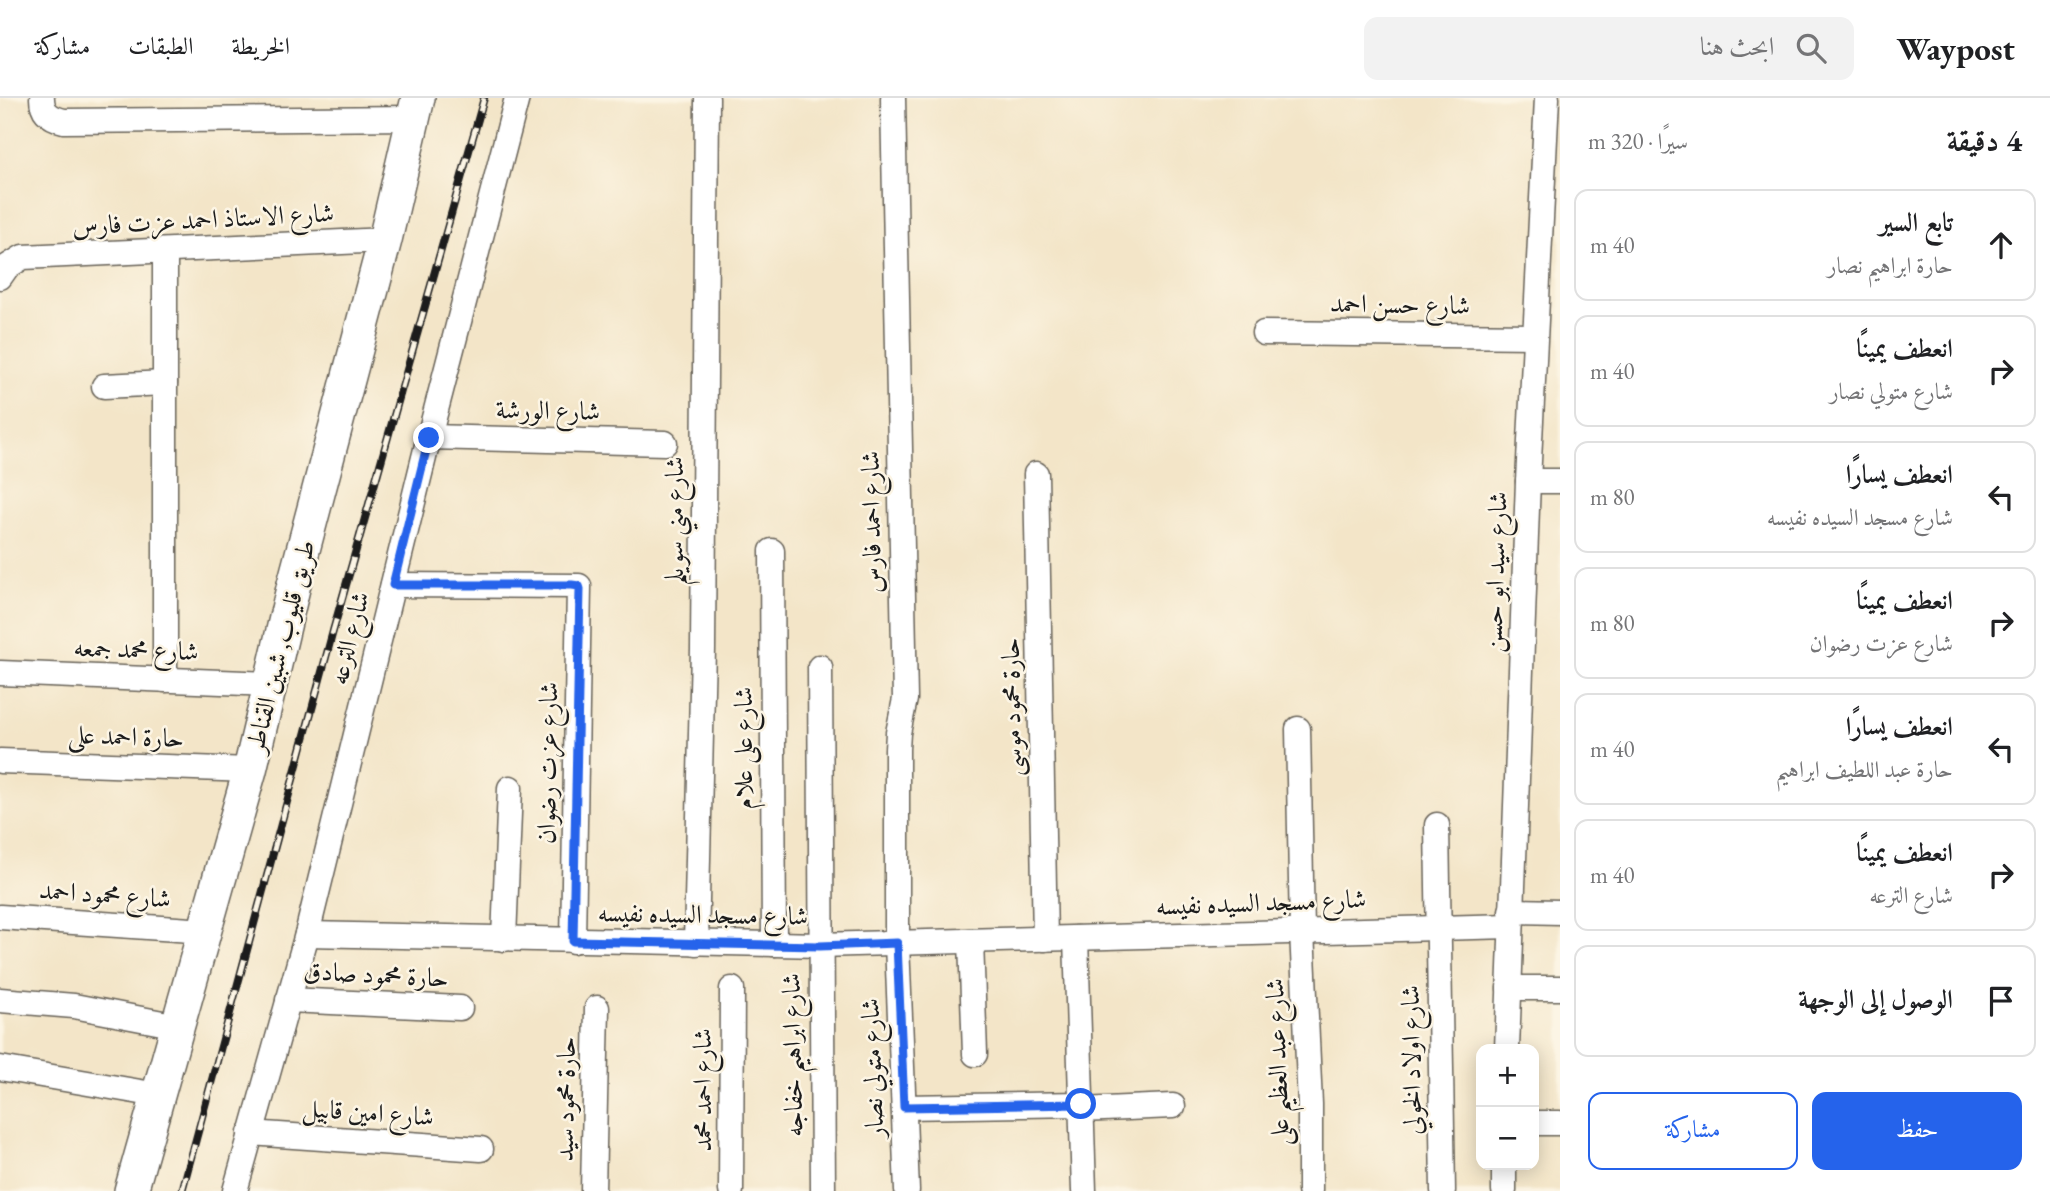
<!DOCTYPE html>
<html lang="ar">
<head>
<meta charset="utf-8">
<style>
  :root { --surface:#fff; --page:#f2f2f2; --text:#202124; --muted:#757577; --line:#e0e0e0; --accent:#2563eb }
  body { margin:0; font-family:"EB Garamond",Amiri,serif; background:var(--page); color:var(--text); direction:rtl }
  .controls { position:absolute; right:21px; bottom:21px; display:grid; overflow:hidden; border-radius:14px; box-shadow:0 4px 18px #0003 }
  .controls button { width:63px; height:63px; display:grid; place-items:center; padding:0; border:0; border-bottom:2px solid var(--line); background:var(--surface); color:var(--text); font:35px sans-serif }
  .stop { position:absolute; width:21px; height:21px; margin:-16px; border:5px solid #2563eb; border-radius:50%; background:#fff }
  .stop.end { background:#2563eb; border-color:#fff; box-shadow:0 2px 7px #0008 }
  .list { margin:0; padding:0; list-style:none }
  h2 { display:flex; justify-content:space-between; align-items:center; height:91px; margin:0; padding:0 28px; font-size:30px }
  h2 small { font-size:23px; font-weight:400; color:var(--muted) }
  .list li { display:grid; grid-template-columns:46px 1fr auto; gap:21px; align-items:center; box-sizing:border-box; height:112px; margin:0 14px 14px; padding:0 14px; border:2px solid var(--line); border-radius:14px }
  .list b { display:block; font-size:26px; white-space:nowrap }
  .list p { margin:0; font-size:23px; white-space:nowrap; color:var(--muted) }
  .list em { font-size:23px; font-style:normal; color:var(--muted) }
  .actions { display:flex; gap:14px; padding:21px 28px }
  .actions a { flex:1; padding:16px 0; border:2px solid var(--accent); border-radius:14px; text-align:center; font-size:24px; color:var(--accent) }
  .actions .main { background:var(--accent); color:#fff }
  .icon { flex:none; width:38px; height:38px; fill:none; stroke:currentColor; stroke-width:2; stroke-linecap:round; stroke-linejoin:round }
  .map { position:relative; flex:none; width:1560px; height:1093px; overflow:hidden; direction:ltr }
  header { display:flex; align-items:center; gap:42px; box-sizing:border-box; height:98px; padding:0 35px; background:var(--surface); border-bottom:2px solid var(--line) }
  header strong { font-size:33px }
  nav { display:flex; gap:38px; margin-inline-start:auto; font-size:24px }
  .search { width:490px; height:63px; background:var(--page); display:flex; align-items:center; gap:18px; box-sizing:border-box; padding:0 24px; border-radius:14px; color:var(--muted); font-size:26px }
  main { display:flex }
  aside { flex:1; background:var(--surface) }
  .map>svg:first-child { display:block }
  .lines { fill:none; stroke-linecap:round; stroke-linejoin:round }
  .street-casing { stroke:#676258; stroke-width:27 }
  .secondary-casing { stroke:#676258; stroke-width:36 }
  .street { stroke:#fff; stroke-width:24 }
  .secondary { stroke:#fff; stroke-width:33 }
  .rail-casing { stroke:#1c1c1c; stroke-width:8 }
  .rail { stroke:#fcf5e5; stroke-width:5; stroke-dasharray:16; stroke-linecap:butt }
  .route { stroke:#2563eb; stroke-width:9 }
  .labels { text-anchor:middle; stroke-width:5; stroke-linejoin:round; paint-order:stroke }
  .street-label { font-size:26px; fill:#1c1c1c; stroke:#fcf5e5 }
</style>
</head>
<body>
<header>
<strong>Waypost</strong>
<div class="search"><svg class="icon" aria-label="search" viewBox="0 0 24 24"><circle cx="10" cy="10" r="6"/><path d="M15 15l6 6"/></svg>ابحث هنا</div>
<nav><a>الخريطة</a><a>الطبقات</a><a>مشاركة</a></nav>
</header>
<main>
<aside>
<h2>4 دقيقة<small>سيرًا · 320 m</small></h2>
<ul class="list">
<li><svg class="icon" aria-label="ahead" viewBox="0 0 24 24"><path d="M12 20V5M6 11l6-6 6 6"/></svg><div><b>تابع السير</b><p>حارة ابراهيم نصار</p></div><em>40 m</em></li>
<li><svg class="icon" aria-label="right" viewBox="0 0 24 24"><path d="M7 20v-9h11M14 6l5 5-5 5"/></svg><div><b>انعطف يمينًا</b><p>شارع متولي نصار</p></div><em>40 m</em></li>
<li><svg class="icon" aria-label="left" viewBox="0 0 24 24"><path d="M17 20v-9H6M10 6l-5 5 5 5"/></svg><div><b>انعطف يسارًا</b><p>شارع مسجد السيده نفيسه</p></div><em>80 m</em></li>
<li><svg class="icon" aria-label="right" viewBox="0 0 24 24"><path d="M7 20v-9h11M14 6l5 5-5 5"/></svg><div><b>انعطف يمينًا</b><p>شارع عزت رضوان</p></div><em>80 m</em></li>
<li><svg class="icon" aria-label="left" viewBox="0 0 24 24"><path d="M17 20v-9H6M10 6l-5 5 5 5"/></svg><div><b>انعطف يسارًا</b><p>حارة عبد اللطيف ابراهيم</p></div><em>40 m</em></li>
<li><svg class="icon" aria-label="right" viewBox="0 0 24 24"><path d="M7 20v-9h11M14 6l5 5-5 5"/></svg><div><b>انعطف يمينًا</b><p>شارع الترعه</p></div><em>40 m</em></li>
<li><svg class="icon" aria-label="arrive" viewBox="0 0 24 24"><path d="M6 21V4h12l-3 4 3 4H6"/></svg><div><b>الوصول إلى الوجهة</b></div></li>
</ul>
<div class="actions"><a class="main">حفظ</a><a>مشاركة</a></div>
</aside>
<div class="map">
<svg width="1560" height="1093" viewBox="0 0 1560 1093">
  <rect width="100%" height="100%" fill="#fcf5e5"/>
  <filter id="ink" filterUnits="userSpaceOnUse"><feTurbulence type="fractalNoise" baseFrequency=".0143" numOctaves="2"/><feDisplacementMap in="SourceGraphic" scale="14" xChannelSelector="R" yChannelSelector="G"/><feConvolveMatrix kernelMatrix="1 2 1 2 8 2 1 2 1" color-interpolation-filters="sRGB"/></filter>
  <filter id="wash" filterUnits="userSpaceOnUse"><feTurbulence type="fractalNoise" baseFrequency=".00686" numOctaves="4" result="noise"/><feDisplacementMap in="SourceGraphic" scale="28" xChannelSelector="R" yChannelSelector="G"/><feGaussianBlur stdDeviation="1.57" result="paint"/><feColorMatrix in="noise" values="0 0 0 0 0 0 0 0 0 0 0 0 0 0 0 0 0 1.4 0 .05"/><feComposite in="paint" operator="in"/></filter>
  <g filter="url(#wash)">
    <rect width="100%" height="100%" fill="#f3e5c8"/>
  </g>
  <g filter="url(#ink)">
    <g class="lines">
      <g class="street-casing">
        <g id="street">
          <path d="M42,0C42,15 51,20 64,23L413,20"/>
          <polyline points="893,0 905,601 898,635 897,651 897,845 907,1093"/>
          <polyline points="0,179 7,169 23,159 385,142"/>
          <polyline points="1264,235 1534,238"/>
          <polyline points="104,288 165,285"/>
          <polyline points="429,339 665,345"/>
          <polyline points="1036,376 1045,841"/>
          <polyline points="1528,383 1560,383"/>
          <polyline points="772,453 774,846"/>
          <polyline points="393,487 579,488 573,843"/>
          <polyline points="820,569 823,1093"/>
          <polyline points="0,575 270,586"/>
          <polyline points="165,582 165,153"/>
          <polyline points="1298,631 1302,833 1310,1006 1310,1093"/>
          <polyline points="0,663 250,672"/>
          <polyline points="1437,727 1443,1093"/>
          <polyline points="1511,813 1560,814"/>
          <polyline points="0,819 206,833"/>
          <polyline points="307,836 820,847 1511,828"/>
          <polyline points="1076,840 1084,1093"/>
          <polyline points="504,841 510,690"/>
          <polyline points="971,843 975,956"/>
          <polyline points="696,845 703,551 707,0"/>
          <polyline points="1509,890 1560,890"/>
          <polyline points="0,902 74,908 178,928"/>
          <polyline points="288,902 460,910"/>
          <polyline points="1507,951 1528,383 1547,0"/>
          <polyline points="0,970 158,997"/>
          <polyline points="904,1009 1081,1006"/>
          <polyline points="1081,1012 1173,1008"/>
          <polyline points="1534,1025 1560,1025"/>
          <polyline points="250,1035 481,1051"/>
          <polyline points="235,1093 307,836 429,339 517,0"/>
          <polyline points="593,1093 597,910"/>
          <polyline points="731,1093 732,891"/>
          <polyline points="1504,1093 1504,1067"/>
        </g>
      </g>
      <g class="secondary-casing">
        <polyline id="secondary" points="131,1093 250,672 294,486 385,142 418,0"/>
      </g>
      <use href="#street" class="street"/>
      <use href="#secondary" class="secondary"/>
      <g class="rail-casing">
        <polyline id="rail" points="182,1093 333,533 484,0"/>
      </g>
      <use href="#rail" class="rail"/>
    </g>
  </g>
  <g class="lines" filter="url(#ink)">
    <polyline class="route" points="429,340 393,487 572,487 579,488 580,491 573,843 820,848 897,845 904,1009 1081,1006"/>
  </g>
  <g class="labels">
    <g class="street-label">
      <text transform="translate(203 121) rotate(-3)" y="9">شارع الاستاذ احمد عزت فارس</text>
      <text transform="translate(1400 206) rotate(1)" y="9">شارع حسن احمد</text>
      <text transform="translate(548 312) rotate(1)" y="9">شارع الورشة</text>
      <text transform="translate(674 423) rotate(-90)" y="9">شارع مني سويلم</text>
      <text transform="translate(871 424) rotate(-91)" y="9">شارع احمد فارس</text>
      <text transform="translate(1495 474) rotate(-88)" y="9">شارع سيد ابو حسن</text>
      <text transform="translate(349 540) rotate(-76)" y="9">شارع الترعه</text>
      <text transform="translate(280 548) rotate(-76)" y="9">طريق قليوب, شبين القناطر</text>
      <text transform="translate(136 551) rotate(2)" y="9">شارع محمد جمعه</text>
      <text transform="translate(1011 609) rotate(-91)" y="9">حارة محمود موسى</text>
      <text transform="translate(126 638) rotate(2)" y="9">حارة احمد على</text>
      <text transform="translate(743 650) rotate(-90)" y="9">شارع على علام</text>
      <text transform="translate(547 665) rotate(-89)" y="9">شارع عزت رضوان</text>
      <text transform="translate(105 796) rotate(4)" y="9">شارع محمود احمد</text>
      <text transform="translate(1261 804) rotate(-2)" y="9">شارع مسجد السيده نفيسه</text>
      <text transform="translate(703 816) rotate(1)" y="9">شارع مسجد السيده نفيسه</text>
      <text transform="translate(376 876) rotate(3)" y="9">حارة محمود صادق</text>
      <text transform="translate(792 957) rotate(-91)" y="9">شارع ابراهيم خفاجه</text>
      <text transform="translate(1411 962) rotate(-91)" y="9">شارع اولاد الخولي</text>
      <text transform="translate(1277 964) rotate(-92)" y="9">شارع عبد العظيم على</text>
      <text transform="translate(872 970) rotate(-92)" y="9">شارع متولي نصار</text>
      <text transform="translate(702 992) rotate(-90)" y="9">شارع احمد محمد</text>
      <text transform="translate(565 1001) rotate(-89)" y="9">حارة محمود سيد</text>
      <text transform="translate(368 1014) rotate(4)" y="9">شارع امين قابيل</text>
    </g>
  </g>
</svg>
<div class="controls">
<button>+</button>
<button>−</button>
</div>
<div class="stop" style="left:1081px;top:1006px"></div>
<div class="stop end" style="left:429px;top:340px"></div>
</div>
</main>
</body>
</html>
